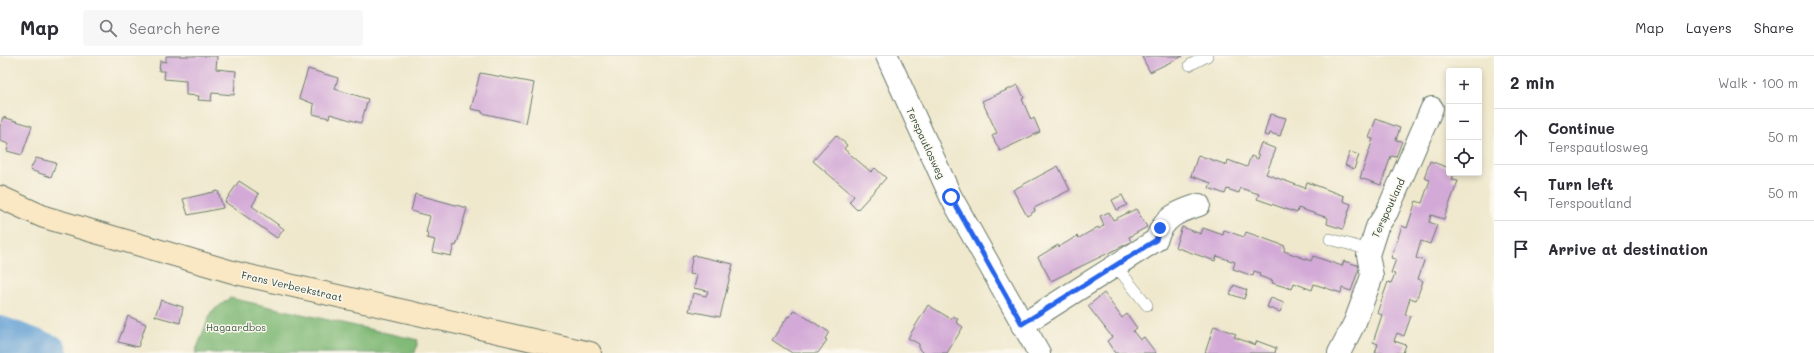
<!DOCTYPE html>
<html lang="en">
<head>
<meta charset="utf-8">
<style>
  :root { --surface:#fff; --page:#f7f7f7; --text:#2b2b33; --muted:#7c7c81; --line:#e1e1e2 }
  body { margin:0; font-family:Mali,sans-serif; background:var(--page); color:var(--text) }
  .controls { position:absolute; right:12px; top:12px; display:grid; overflow:hidden; border-radius:4px; box-shadow:0 2px 6px #0003 }
  .controls button { width:36px; height:36px; display:grid; place-items:center; padding:0; border:0; border-bottom:1px solid var(--line); background:var(--surface); color:var(--text); font:20px sans-serif }
  .stop { position:absolute; width:12px; height:12px; margin:-9px; border:3px solid #2563eb; border-radius:50%; background:#fff }
  .stop.end { background:#2563eb; border-color:#fff; box-shadow:0 1px 4px #0008 }
  .list { margin:0; padding:0; list-style:none }
  h2 { display:flex; justify-content:space-between; align-items:center; height:52px; margin:0; padding:0 16px; font-size:17px }
  h2 small { font-size:13px; font-weight:400; color:var(--muted) }
  .list li { display:grid; grid-template-columns:26px 1fr auto; gap:12px; align-items:center; box-sizing:border-box; height:56px; padding:0 16px; border-top:1px solid var(--line) }
  .list b { display:block; font-size:15px; white-space:nowrap }
  .list p { margin:0; font-size:13px; white-space:nowrap; color:var(--muted) }
  .list em { font-size:13px; font-style:normal; color:var(--muted) }
  .icon { flex:none; width:22px; height:22px; fill:none; stroke:currentColor; stroke-width:2; stroke-linecap:round; stroke-linejoin:round }
  .map { position:relative; flex:none; width:1494px; height:297px; overflow:hidden }
  header { display:flex; align-items:center; gap:24px; box-sizing:border-box; height:56px; padding:0 20px; background:var(--surface); border-bottom:1px solid var(--line) }
  header strong { font-size:19px }
  nav { display:flex; gap:22px; margin-inline-start:auto; font-size:14px }
  .search { width:280px; height:36px; background:var(--page); display:flex; align-items:center; gap:10px; box-sizing:border-box; padding:0 14px; border-radius:4px; color:var(--muted); font-size:15px }
  main { display:flex }
  aside { flex:1; background:var(--surface) }
  .map>svg:first-child { display:block }
  .forest { fill:#81b977; stroke:#507b56 }
  .lines { fill:none; stroke-linecap:round; stroke-linejoin:round }
  .river { stroke:#629fd3; stroke-width:38 }
  .building { fill:#d3aad7 }
  .lane-casing { stroke:#68796a; stroke-width:12 }
  .street-casing { stroke:#68796a; stroke-width:24 }
  .secondary-casing { stroke:#68796a; stroke-width:24 }
  .lane { stroke:#fff; stroke-width:11 }
  .street { stroke:#fff; stroke-width:22 }
  .secondary { stroke:#fae7c3; stroke-width:22 }
  .route { stroke:#2563eb; stroke-width:5 }
  .labels { text-anchor:middle; stroke-width:3; stroke-linejoin:round; paint-order:stroke }
  .street-label { font-size:10px; fill:#1f3d34; stroke:#fbf7ec }
  .park-label { font-size:10px; fill:#395c45; stroke:#fbf7ec }
</style>
</head>
<body>
<header>
<strong>Map</strong>
<div class="search"><svg class="icon" aria-label="search" viewBox="0 0 24 24"><circle cx="10" cy="10" r="6"/><path d="M15 15l6 6"/></svg>Search here</div>
<nav><a>Map</a><a>Layers</a><a>Share</a></nav>
</header>
<main>
<div class="map">
<svg width="1494" height="297" viewBox="0 0 1494 297">
  <rect width="100%" height="100%" fill="#fbf7ec"/>
  <filter id="ink" filterUnits="userSpaceOnUse"><feTurbulence type="fractalNoise" baseFrequency=".025" numOctaves="2"/><feDisplacementMap in="SourceGraphic" scale="8" xChannelSelector="R" yChannelSelector="G"/><feConvolveMatrix kernelMatrix="1 2 1 2 8 2 1 2 1" color-interpolation-filters="sRGB"/></filter>
  <filter id="wash" filterUnits="userSpaceOnUse"><feTurbulence type="fractalNoise" baseFrequency=".012" numOctaves="4" result="noise"/><feDisplacementMap in="SourceGraphic" scale="16" xChannelSelector="R" yChannelSelector="G"/><feGaussianBlur stdDeviation="0.9" result="paint"/><feColorMatrix in="noise" values="0 0 0 0 0 0 0 0 0 0 0 0 0 0 0 0 0 1.4 0 .05"/><feComposite in="paint" operator="in"/></filter>
  <g filter="url(#wash)">
    <rect width="100%" height="100%" fill="#efe8cd"/>
    <g class="forest">
      <polygon points="230,242 418,284 415,297 195,297 211,256"/>
      <polygon points="0,279 49,297 0,297"/>
    </g>
    <g class="lines">
      <polyline class="river" points="0,279 49,297"/>
    </g>
    <g id="blocks">
      <g class="building">
        <polygon points="166,0 217,0 216,13 236,15 234,39 212,37 211,45 198,44 199,40 186,39 186,25 164,23 165,15 159,15 160,5 166,6"/>
        <polygon points="1144,0 1183,0 1150,16 1142,1"/>
        <polygon points="308,13 338,22 335,33 368,43 361,67 330,58 329,62 313,58 314,48 299,42"/>
        <polygon points="480,17 534,27 526,67 482,57 482,55 471,53"/>
        <polygon points="1018,29 1024,42 1022,43 1031,64 1034,62 1040,76 1000,95 992,80 997,77 982,45"/>
        <polygon points="1270,58 1286,62 1280,80 1270,77 1269,80 1264,79"/>
        <polygon points="3,61 32,70 22,99 7,95 9,88 0,85 0,71"/>
        <polygon points="1376,63 1400,72 1396,84 1402,85 1396,101 1391,100 1381,129 1360,122 1373,83 1369,82"/>
        <polygon points="836,79 847,89 844,93 871,116 875,112 886,122 857,154 849,146 854,140 813,105"/>
        <polygon points="1261,87 1276,93 1266,118 1305,132 1307,126 1344,140 1343,145 1351,148 1343,173 1327,168 1328,162 1298,152 1297,157 1257,143 1259,138 1240,132 1239,137 1227,133 1225,138 1209,132 1211,127 1191,120 1198,99 1227,109 1228,104 1247,111 1251,100 1258,103 1259,99 1257,98"/>
        <polygon points="1350,96 1359,99 1354,113 1345,109"/>
        <polygon points="36,102 56,107 51,121 30,114"/>
        <polygon points="1430,105 1449,112 1449,117 1454,117 1452,124 1458,125 1444,163 1431,159 1429,166 1437,169 1430,188 1421,185 1416,202 1424,205 1418,223 1423,225 1416,244 1410,242 1405,259 1411,260 1404,280 1397,277 1394,285 1406,289 1403,297 1375,297 1378,288 1373,286 1382,259 1377,257 1388,226 1391,227 1395,218 1391,217 1396,203 1391,202 1402,170 1407,172 1416,145 1422,147 1430,124 1424,122"/>
        <polygon points="1058,110 1070,134 1034,152 1035,155 1027,160 1013,134"/>
        <polygon points="239,125 259,138 252,150 284,173 277,182 225,146"/>
        <polygon points="218,135 223,152 188,159 183,143"/>
        <polygon points="415,138 467,152 458,184 456,190 454,189 451,200 432,196 435,184 427,182 428,177 426,177 430,160 411,155"/>
        <polygon points="1122,139 1127,149 1117,154 1112,144"/>
        <polygon points="1136,153 1147,171 1129,181 1131,186 1051,225 1038,201 1058,189 1059,191 1077,180 1079,182 1098,171 1099,173 1104,169 1100,160 1109,156 1113,164"/>
        <polygon points="1182,171 1201,178 1203,172 1223,179 1224,174 1244,181 1246,176 1285,190 1284,195 1311,205 1313,200 1342,210 1344,205 1360,210 1351,235 1342,232 1341,237 1314,228 1312,234 1294,227 1292,233 1272,227 1273,225 1259,220 1260,217 1254,215 1253,220 1233,213 1235,206 1217,200 1215,205 1175,191"/>
        <polygon points="693,199 733,208 720,261 689,255 693,237 706,240 708,235 694,232 697,219 689,218"/>
        <polygon points="1234,229 1247,234 1244,243 1230,238"/>
        <polygon points="1104,237 1122,262 1127,258 1137,272 1133,275 1140,284 1144,281 1156,297 1115,297 1107,285 1112,281 1088,250"/>
        <polygon points="1271,242 1284,247 1280,256 1267,251"/>
        <polygon points="161,244 183,251 180,267 155,260"/>
        <polygon points="928,249 951,263 953,260 958,263 956,266 963,271 947,297 923,297 919,293 919,288 908,282"/>
        <polygon points="794,254 829,276 825,283 827,284 818,297 792,297 772,284 788,260 790,261"/>
        <polygon points="128,260 146,268 138,291 118,286"/>
        <polygon points="1214,270 1236,278 1234,281 1255,289 1257,285 1276,292 1275,297 1205,297"/>
      </g>
    </g>
  </g>
  <g filter="url(#ink)">
    <use href="#blocks" fill-opacity="0" stroke="#68796a" stroke-width="1"/>
    <g class="lines">
      <g class="lane-casing">
        <g id="lane">
          <polyline points="1190,9 1207,0"/>
          <polyline points="1330,183 1370,194"/>
          <polyline points="1116,210 1147,249"/>
        </g>
      </g>
      <g class="street-casing">
        <g id="street">
          <polyline points="887,0 951,141 1039,297"/>
          <path d="M1022,269L1156,184C1164,161 1177,156 1199,149"/>
          <polyline points="1339,297 1355,266 1372,220 1368,199 1377,171 1387,156 1432,52"/>
        </g>
      </g>
      <g class="secondary-casing">
        <polyline id="secondary" points="0,141 44,161 236,217 590,297"/>
      </g>
      <use href="#lane" class="lane"/>
      <use href="#street" class="street"/>
      <use href="#secondary" class="secondary"/>
    </g>
  </g>
  <g class="lines" filter="url(#ink)">
    <polyline class="route" points="951,141 1022,268 1156,184 1160,172"/>
  </g>
  <g class="labels">
    <g class="street-label">
      <text transform="translate(926 87) rotate(65)" y="4">Terspautlosweg</text>
      <text transform="translate(1388 152) rotate(-65)" y="4">Terspoutland</text>
      <text transform="translate(292 230) rotate(13)" y="4">Frans Verbeekstraat</text>
    </g>
    <g class="park-label">
      <text x="236" y="275">Hagaardbos</text>
    </g>
  </g>
</svg>
<div class="controls">
<button>+</button>
<button>−</button>
<button><svg class="icon" aria-label="locate" viewBox="0 0 24 24"><circle cx="12" cy="12" r="6"/><path d="M12 2v4M12 18v4M2 12h4M18 12h4"/></svg></button>
</div>
<div class="stop" style="left:951px;top:141px"></div>
<div class="stop end" style="left:1160px;top:172px"></div>
</div>
<aside>
<h2>2 min<small>Walk · 100 m</small></h2>
<ul class="list">
<li><svg class="icon" aria-label="ahead" viewBox="0 0 24 24"><path d="M12 20V5M6 11l6-6 6 6"/></svg><div><b>Continue</b><p>Terspautlosweg</p></div><em>50 m</em></li>
<li><svg class="icon" aria-label="left" viewBox="0 0 24 24"><path d="M17 20v-9H6M10 6l-5 5 5 5"/></svg><div><b>Turn left</b><p>Terspoutland</p></div><em>50 m</em></li>
<li><svg class="icon" aria-label="arrive" viewBox="0 0 24 24"><path d="M6 21V4h12l-3 4 3 4H6"/></svg><div><b>Arrive at destination</b></div></li>
</ul>
</aside>
</main>
</body>
</html>
